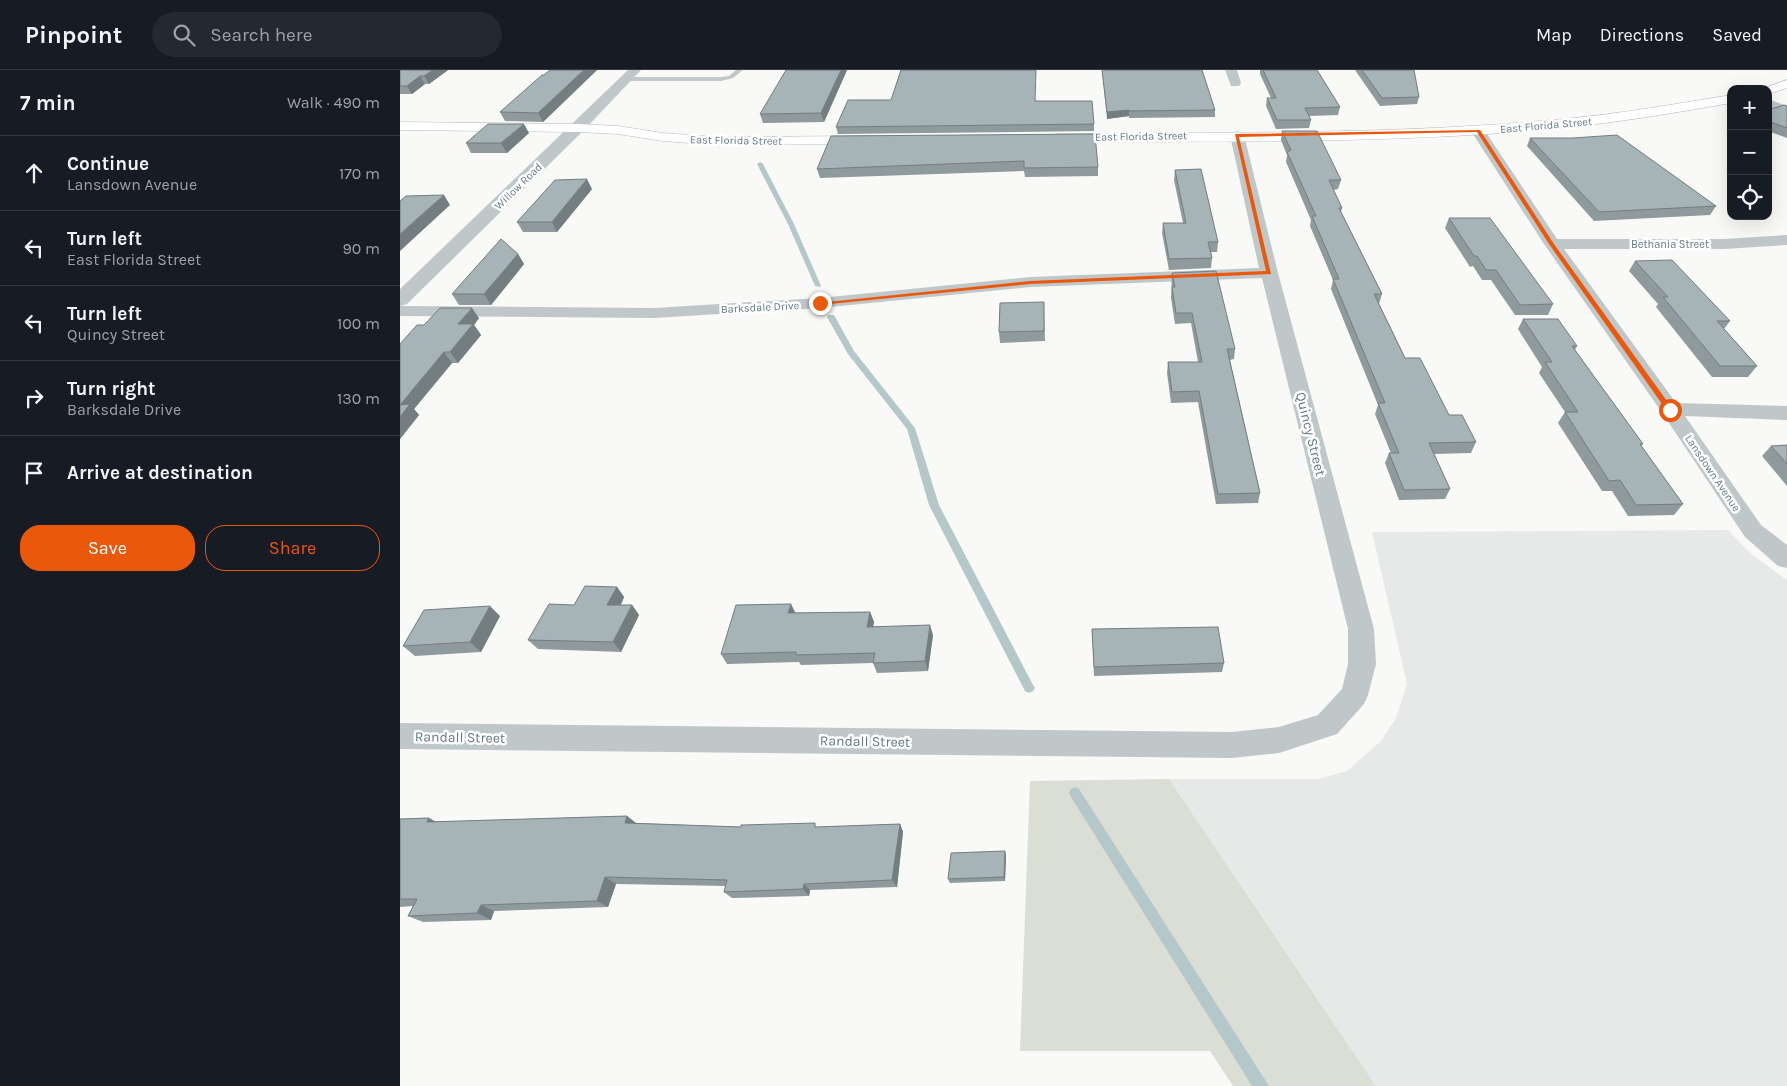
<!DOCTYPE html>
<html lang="en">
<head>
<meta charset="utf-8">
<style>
  :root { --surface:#171b24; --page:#242831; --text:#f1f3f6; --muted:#9ea1a6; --line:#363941; --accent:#ea580c }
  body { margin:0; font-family:Karla,sans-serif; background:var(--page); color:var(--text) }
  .controls { position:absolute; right:15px; top:15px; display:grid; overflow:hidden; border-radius:10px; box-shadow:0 5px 20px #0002 }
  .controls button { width:45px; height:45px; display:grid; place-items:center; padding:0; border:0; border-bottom:1px solid var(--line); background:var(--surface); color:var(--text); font:25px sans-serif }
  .stop { position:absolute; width:15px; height:15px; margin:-11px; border:4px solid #ea580c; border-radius:50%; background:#fff }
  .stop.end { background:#ea580c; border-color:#fff; box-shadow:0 1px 5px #0008 }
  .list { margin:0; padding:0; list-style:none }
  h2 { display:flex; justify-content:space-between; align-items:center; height:65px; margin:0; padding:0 20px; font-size:21px }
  h2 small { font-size:16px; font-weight:400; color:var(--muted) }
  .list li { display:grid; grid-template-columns:32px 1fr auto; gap:15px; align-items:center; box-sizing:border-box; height:75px; padding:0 20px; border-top:1px solid var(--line) }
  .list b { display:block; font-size:19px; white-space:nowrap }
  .list p { margin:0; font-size:16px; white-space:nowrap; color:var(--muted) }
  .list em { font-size:16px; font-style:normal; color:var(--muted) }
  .actions { display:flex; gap:10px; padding:15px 20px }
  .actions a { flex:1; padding:11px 0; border:1px solid var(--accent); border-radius:20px; text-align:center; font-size:18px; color:var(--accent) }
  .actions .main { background:var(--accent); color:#fff }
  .icon { flex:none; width:28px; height:28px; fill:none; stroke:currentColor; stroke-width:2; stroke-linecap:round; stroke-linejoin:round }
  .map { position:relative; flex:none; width:1387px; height:1016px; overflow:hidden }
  header { display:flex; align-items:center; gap:30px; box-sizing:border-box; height:70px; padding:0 25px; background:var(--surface); border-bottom:1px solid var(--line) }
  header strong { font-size:24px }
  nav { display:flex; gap:28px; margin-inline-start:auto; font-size:18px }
  .search { width:350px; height:45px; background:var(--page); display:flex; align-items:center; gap:12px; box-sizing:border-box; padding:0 18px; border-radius:28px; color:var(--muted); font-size:19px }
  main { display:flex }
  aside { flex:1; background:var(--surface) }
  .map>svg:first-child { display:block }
  .built { fill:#e7e9e8 }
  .green { fill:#daded5 }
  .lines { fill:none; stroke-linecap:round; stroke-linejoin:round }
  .stream { fill:#b5c8c9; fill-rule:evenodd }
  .secondary-casing { stroke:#b2bbbe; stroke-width:1 }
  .service { fill:#bfc7c9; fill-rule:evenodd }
  .minor { fill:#bfc7c9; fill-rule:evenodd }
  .tertiary { fill:#bfc7c9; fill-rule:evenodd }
  .secondary { fill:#fff; fill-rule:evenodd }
  .wall { fill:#8f9a9d }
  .shaded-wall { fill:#747d80 }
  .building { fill:#a6b3b7; stroke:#747d80 }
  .route { fill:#ea580c }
  .labels { text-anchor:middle; stroke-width:5; stroke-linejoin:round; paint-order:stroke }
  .far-street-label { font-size:11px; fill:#627a84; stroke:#fff }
  .street-label { font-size:14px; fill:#627a84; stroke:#fff }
</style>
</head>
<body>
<header>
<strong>Pinpoint</strong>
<div class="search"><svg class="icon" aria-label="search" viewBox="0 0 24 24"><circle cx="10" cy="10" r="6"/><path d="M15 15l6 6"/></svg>Search here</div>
<nav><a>Map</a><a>Directions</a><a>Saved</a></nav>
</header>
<main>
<aside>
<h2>7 min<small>Walk · 490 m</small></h2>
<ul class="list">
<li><svg class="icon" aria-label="ahead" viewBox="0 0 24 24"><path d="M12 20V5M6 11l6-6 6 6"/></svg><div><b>Continue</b><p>Lansdown Avenue</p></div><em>170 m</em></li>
<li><svg class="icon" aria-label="left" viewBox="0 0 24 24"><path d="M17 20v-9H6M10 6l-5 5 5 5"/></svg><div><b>Turn left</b><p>East Florida Street</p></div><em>90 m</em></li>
<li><svg class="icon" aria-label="left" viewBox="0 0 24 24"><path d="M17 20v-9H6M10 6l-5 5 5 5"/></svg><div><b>Turn left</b><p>Quincy Street</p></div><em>100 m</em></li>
<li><svg class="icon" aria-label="right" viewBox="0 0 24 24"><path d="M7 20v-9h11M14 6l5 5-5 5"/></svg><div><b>Turn right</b><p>Barksdale Drive</p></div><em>130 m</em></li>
<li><svg class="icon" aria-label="arrive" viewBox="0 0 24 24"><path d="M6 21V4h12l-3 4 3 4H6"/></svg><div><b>Arrive at destination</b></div></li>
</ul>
<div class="actions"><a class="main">Save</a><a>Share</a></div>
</aside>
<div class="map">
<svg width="1387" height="1016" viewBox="0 0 1387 1016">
  <rect width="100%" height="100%" fill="#f9f9f7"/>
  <polygon class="built" points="1328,460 1350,483 1387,510 1387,1016 976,1016 769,709 918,709 947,701 981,671 996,648 1007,614 972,462"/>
  <polygon class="green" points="769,709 976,1016 833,1016 810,981 620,981 630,711"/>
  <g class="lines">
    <g class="stream">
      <polygon points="360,92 363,94 394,154 421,216 420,217 415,216 388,154 357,94"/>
      <polygon points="428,245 434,245 454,281 515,358 539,435 633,615 635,618 633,621 629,623 625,621 529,435 507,359 448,284 427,247"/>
      <polygon points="675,717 679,719 869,1016 852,1016 671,727 669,723 671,719"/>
    </g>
    <g class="secondary-casing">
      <g id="secondary">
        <polygon points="1387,10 1387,18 1368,24 1368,19 1362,19"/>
        <path d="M1331,25V33C1275,43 1219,52 1163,58C995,74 826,71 657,72L652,71L650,68L652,65L657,64C826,62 995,65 1163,49C1219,44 1275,34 1331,25Z"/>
        <polygon points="0,52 178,54 218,56 263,63 317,67 467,66 472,67 474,70 472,73 467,74 317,75 263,71 218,64 178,62 0,60"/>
      </g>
    </g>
    <polygon class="service" points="336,0 343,0 333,8 321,11 225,11 222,9 225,7 321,7 329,6"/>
    <g class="minor">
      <polygon points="825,0 837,0 841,13 839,16 831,16"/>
      <polygon points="1368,29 1387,36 1387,44 1368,37"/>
      <polygon points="1078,57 1083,58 1157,169 1324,169 1387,165 1387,175 1324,179 1164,179 1276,333 1387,336 1387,350 1285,346 1361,455 1387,475 1387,498 1378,496 1345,467 1263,344 1144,174 1071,61"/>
      <polygon points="837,61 844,65 878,203 974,559 976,594 968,625 964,634 937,664 879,683 832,688 0,679 0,653 832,662 879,657 918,645 942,619 948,594 948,559 862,208 630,217 420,238 254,248 0,246 0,236 254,238 420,228 630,207 859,198 830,65"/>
    </g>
    <polygon class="tertiary" points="228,0 241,0 183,61 7,234 0,236 0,219"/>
    <use href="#secondary" class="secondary"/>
  </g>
  <g class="wall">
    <polygon points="0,0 48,0 29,14 25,14 12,24 0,24"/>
    <polygon points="150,0 197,0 143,52 105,51 100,42"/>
    <polygon points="447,0 424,52 363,53 360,44"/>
    <polygon points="702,0 802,0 815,40 815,47 729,48 729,46 707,49"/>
    <polygon points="860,0 917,0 940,37 938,45 909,46 911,50 909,58 876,59 866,36 867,28 871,28 860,4"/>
    <polygon points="955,0 1014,0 1019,27 1017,34 980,36"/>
    <polygon points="636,31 694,54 694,61 438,64 436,57"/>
    <polygon points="1387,36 1387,68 1368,61 1368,40"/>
    <polygon points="882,61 941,110 938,119 933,120 942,138 941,142 982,224 979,234 1005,288 1049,345 1076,372 1071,383 1034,384 1050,419 1045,429 999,430 985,393 989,383 991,383 975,344 978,335 931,219 933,210 910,156 911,150 886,92 887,85 881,70"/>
    <polygon points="129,63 107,83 71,83 66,73"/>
    <polygon points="431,66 698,97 698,106 625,107 624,101 420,108 417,99"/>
    <polygon points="1130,68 1316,136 1310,145 1194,151 1127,76"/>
    <polygon points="775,100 818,172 817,182 811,182 812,188 811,198 769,200 762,163 763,153 783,153 774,110"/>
    <polygon points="192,119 157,162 123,162 117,152"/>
    <polygon points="1049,148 1153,234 1148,245 1115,245 1091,210 1082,210 1073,196 1070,197 1045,158"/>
    <polygon points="118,184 124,194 91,235 59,235 52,224"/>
    <polygon points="1235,191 1330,251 1324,259 1357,296 1348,307 1312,307 1256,237 1258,234 1229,201"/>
    <polygon points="772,203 835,279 834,289 830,290 860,423 858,433 816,434 798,332 771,333 767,303 768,292 798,292 791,253 775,254 771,228"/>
    <polygon points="644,232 645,271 600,273 599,262"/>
    <polygon points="79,248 74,255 81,265 58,293 52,293 14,339 19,345 0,369 24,255"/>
    <polygon points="1123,249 1177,276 1175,280 1243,374 1241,376 1283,434 1274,445 1228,446 1212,421 1202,421 1158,353 1165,342 1139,303 1142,297 1118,259"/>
    <polygon points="1387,375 1387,416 1362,386 1371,376"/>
    <polygon points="217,517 224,527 221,535 232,535 239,545 221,582 138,579 128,570 174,535"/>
    <polygon points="470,542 474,552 473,556 533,565 528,601 477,603 473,593 401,595 399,592 327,594 321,584 396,543"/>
    <polygon points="100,546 81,582 15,586 3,576"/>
    <polygon points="692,559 824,593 822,602 694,606"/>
    <polygon points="227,746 236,753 341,757 418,757 500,754 503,762 497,817 410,820 409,826 332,828 324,822 326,816 216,814 208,837 94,841 91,850 23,852 8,846 13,836 0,837 0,749 29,748 36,752"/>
    <polygon points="606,785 605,811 550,813 548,809"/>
  </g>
  <g class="shaded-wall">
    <polygon points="33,0 48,0 29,14 24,6"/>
    <polygon points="184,0 197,0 143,52 138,43"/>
    <polygon points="441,0 447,0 424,52 421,43"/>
    <polygon points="20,6 25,14 12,24 7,16"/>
    <polygon points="729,40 729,46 707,49 707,42"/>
    <polygon points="124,54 129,63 107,83 101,73"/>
    <polygon points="187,109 192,119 157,162 152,152"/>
    <polygon points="44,125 50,135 0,181 0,164"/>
    <polygon points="118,184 124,194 91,235 84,224"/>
    <polygon points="72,238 79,248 74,255 81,265 58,293 50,282 58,254"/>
    <polygon points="44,282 52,293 14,339 19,345 0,369 0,335"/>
    <polygon points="217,517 224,527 216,545 207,535"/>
    <polygon points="391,534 396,544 388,543"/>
    <polygon points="232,535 239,545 221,582 213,572"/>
    <polygon points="90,536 100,546 81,582 70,572"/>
    <polygon points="470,542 474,552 471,567 467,557"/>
    <polygon points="530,555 533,565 528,601 525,591"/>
    <polygon points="227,746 237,754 225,753"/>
    <polygon points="29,748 43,756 27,752"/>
    <polygon points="500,754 503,762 497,817 492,810"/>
    <polygon points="605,781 606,785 605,811 604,807"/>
    <polygon points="205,807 216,814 208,837 197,831"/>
    <polygon points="404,814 410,820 409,826 403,819"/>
    <polygon points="81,835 94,841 91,850 77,843"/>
  </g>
  <g class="building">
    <polygon points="0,0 33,0 24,6 20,6 7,16 0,16"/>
    <polygon points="150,0 184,0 138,43 100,42 142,5 144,5"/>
    <polygon points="386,0 441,0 421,43 360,44"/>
    <polygon points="501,0 636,0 635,31 692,31 694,54 436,57 448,30 491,30"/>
    <polygon points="702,0 802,0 815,40 729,41 729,40 707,42"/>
    <polygon points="863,0 917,0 940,37 905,38 911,50 877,50 867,28 876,28"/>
    <polygon points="962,0 1014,0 1019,27 982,28"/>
    <polygon points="1384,35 1387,36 1387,58 1368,51 1368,40"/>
    <polygon points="88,54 124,54 101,73 66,73"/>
    <polygon points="882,61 917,61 941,110 929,110 942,138 939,138 982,224 974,224 1005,288 1020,288 1049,345 1062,345 1076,372 1029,373 1050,419 1004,420 989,383 999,383 978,333 985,333 933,209 939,209 912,146 916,146 887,82 891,80"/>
    <polygon points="695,64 698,97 624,98 624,91 417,99 431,66"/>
    <polygon points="1217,65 1316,136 1199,142 1130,68 1173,68"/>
    <polygon points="801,99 818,172 808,172 812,188 769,189 763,153 786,153 775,100"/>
    <polygon points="187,109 152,152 117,152 155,110"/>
    <polygon points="44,125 0,164 0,131 6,126"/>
    <polygon points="1049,148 1090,148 1153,234 1120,235 1096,200 1086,200 1077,186 1074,186"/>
    <polygon points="101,169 118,184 84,224 52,224"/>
    <polygon points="1272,190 1330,251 1317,251 1357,296 1320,296 1263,227 1268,227 1235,191"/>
    <polygon points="816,201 835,279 827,279 860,423 818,424 799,321 772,322 768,292 802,292 792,243 776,243 772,217 775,217 772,203"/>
    <polygon points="644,232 644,261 599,262 600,233"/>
    <polygon points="40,238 72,238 58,254 73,254 50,282 44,282 0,335 10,334 0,347 0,274 17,255 24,255"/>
    <polygon points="1123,249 1158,249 1177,276 1172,276 1243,374 1240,374 1283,434 1236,435 1220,410 1209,411 1165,342 1178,342 1145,292 1152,292"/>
    <polygon points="1387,375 1387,394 1371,376"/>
    <polygon points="185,516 217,517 207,535 232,535 213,572 128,570 149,534 174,535"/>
    <polygon points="391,534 388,543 470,542 467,557 530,555 525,591 473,593 475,583 396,585 396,582 321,584 336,535"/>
    <polygon points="90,536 70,572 3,576 24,540"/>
    <polygon points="818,557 824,593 694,597 692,559"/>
    <polygon points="227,746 225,753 341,757 341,755 415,753 415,757 500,754 492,810 404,814 403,819 324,822 327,810 205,807 197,831 81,835 77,843 8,846 17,829 0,829 0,749 29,748 27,752"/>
    <polygon points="605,781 604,807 548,809 551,783"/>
  </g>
  <polygon class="route" points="1080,60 1154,174 1272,338 1272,341 1267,341 1149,174 1077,62 839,67 871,204 630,214 420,235 417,233 630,211 866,201 835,64"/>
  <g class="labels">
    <g class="far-street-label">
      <text transform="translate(1146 55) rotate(-5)" y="4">East Florida Street</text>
      <text transform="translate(741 66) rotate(-1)" y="4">East Florida Street</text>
      <text transform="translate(336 70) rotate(1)" y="4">East Florida Street</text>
      <text transform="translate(118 116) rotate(-44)" y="4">Willow Road</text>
      <text x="1270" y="178">Bethania Street</text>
      <text transform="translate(360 237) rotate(-3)" y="4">Barksdale Drive</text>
      <text transform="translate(1313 403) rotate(56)" y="4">Lansdown Avenue</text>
    </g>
    <g class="street-label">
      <text transform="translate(911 364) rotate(76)" y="5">Quincy Street</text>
      <text transform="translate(60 667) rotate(1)" y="5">Randall Street</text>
      <text transform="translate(465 671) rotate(1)" y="5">Randall Street</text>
    </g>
  </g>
</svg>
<div class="controls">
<button>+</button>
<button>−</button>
<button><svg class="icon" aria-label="locate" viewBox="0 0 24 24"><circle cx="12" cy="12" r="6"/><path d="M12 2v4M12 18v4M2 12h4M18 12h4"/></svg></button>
</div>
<div class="stop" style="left:1270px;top:340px"></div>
<div class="stop end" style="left:420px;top:233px"></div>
</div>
</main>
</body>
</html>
